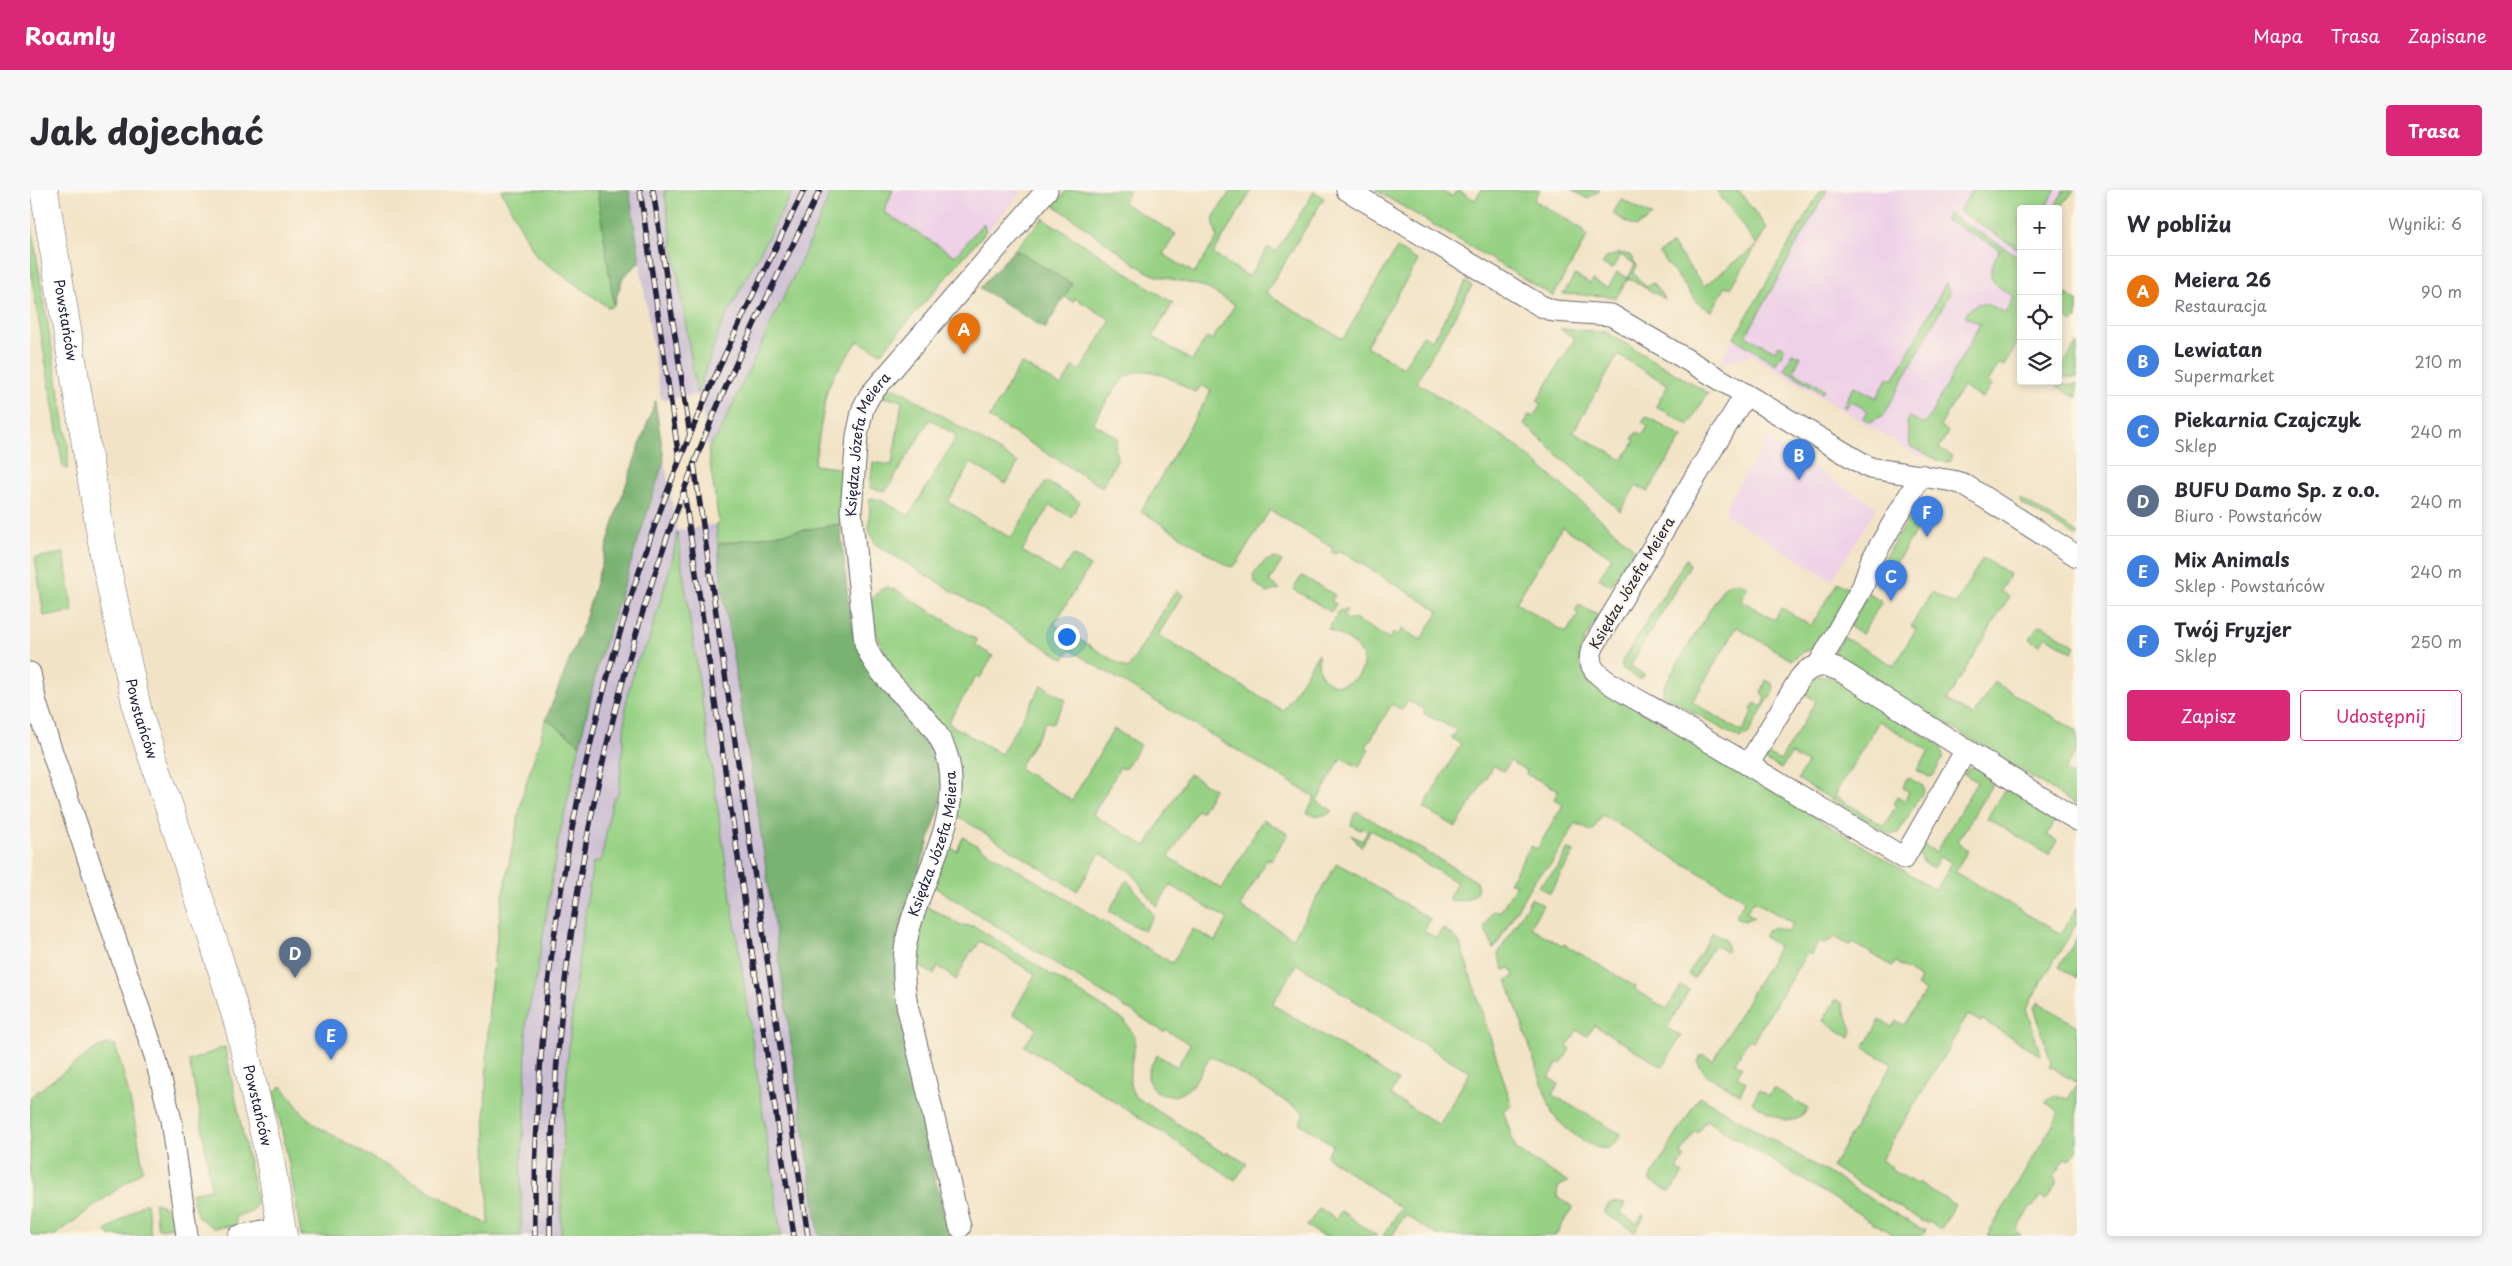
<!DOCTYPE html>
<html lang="pl">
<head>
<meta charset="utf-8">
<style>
  :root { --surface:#fff; --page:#f7f7f7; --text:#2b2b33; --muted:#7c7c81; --line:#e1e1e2; --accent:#db2777 }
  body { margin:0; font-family:"Playpen Sans",sans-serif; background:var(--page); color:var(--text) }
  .controls { position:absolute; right:15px; top:15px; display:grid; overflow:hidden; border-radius:5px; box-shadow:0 2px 8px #0003 }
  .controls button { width:45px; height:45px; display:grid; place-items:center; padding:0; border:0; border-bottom:1px solid var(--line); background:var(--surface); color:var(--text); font:25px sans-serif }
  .you { position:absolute; left:1036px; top:446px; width:18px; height:18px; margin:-12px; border:4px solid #fff; border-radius:50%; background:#1a73e8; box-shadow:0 0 0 8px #1a73e833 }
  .badge { display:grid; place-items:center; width:32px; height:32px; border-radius:50%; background:var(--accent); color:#fff; font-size:16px; font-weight:700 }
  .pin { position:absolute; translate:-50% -41px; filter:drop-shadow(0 1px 2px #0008) }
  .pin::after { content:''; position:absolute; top:26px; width:18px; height:15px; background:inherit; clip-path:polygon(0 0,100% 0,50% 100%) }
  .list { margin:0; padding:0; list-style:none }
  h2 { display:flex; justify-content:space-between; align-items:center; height:65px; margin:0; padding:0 20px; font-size:21px }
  h2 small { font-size:16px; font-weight:400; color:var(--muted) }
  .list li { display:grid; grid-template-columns:32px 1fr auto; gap:15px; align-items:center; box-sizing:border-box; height:70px; padding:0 20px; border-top:1px solid var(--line) }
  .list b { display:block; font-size:19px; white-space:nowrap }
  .list p { margin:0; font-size:16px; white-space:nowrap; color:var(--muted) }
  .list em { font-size:16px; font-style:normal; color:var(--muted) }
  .actions { display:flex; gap:10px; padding:15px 20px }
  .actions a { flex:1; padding:11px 0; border:1px solid var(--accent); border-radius:5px; text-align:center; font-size:18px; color:var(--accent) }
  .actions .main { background:var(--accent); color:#fff }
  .icon { flex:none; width:28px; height:28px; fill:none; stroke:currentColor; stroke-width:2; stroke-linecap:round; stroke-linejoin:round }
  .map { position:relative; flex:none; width:2047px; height:1046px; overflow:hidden; border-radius:5px }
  header { display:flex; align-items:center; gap:30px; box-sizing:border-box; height:70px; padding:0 25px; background:var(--accent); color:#fff }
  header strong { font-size:24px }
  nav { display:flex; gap:28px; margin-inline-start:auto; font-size:18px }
  .intro { display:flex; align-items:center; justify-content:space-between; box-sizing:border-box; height:120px; padding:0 30px }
  h1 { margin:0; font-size:35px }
  .button { padding:12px 22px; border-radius:5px; background:var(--accent); color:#fff; font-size:18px; font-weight:700 }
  main { display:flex; gap:30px; padding:0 30px }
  aside { flex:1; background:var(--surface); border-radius:5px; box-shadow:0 2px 8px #0003 }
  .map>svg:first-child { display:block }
  .built { fill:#eed0e7 }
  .industrial { fill:#ccbed3 }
  .green { fill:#97d184; stroke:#5c7a60; fill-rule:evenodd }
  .forest { fill:#79b372; stroke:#4e6a56 }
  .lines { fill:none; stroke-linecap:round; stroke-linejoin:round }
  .street-casing { stroke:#6b666c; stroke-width:23 }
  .secondary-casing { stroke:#6b666c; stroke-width:29 }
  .street { stroke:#fff; stroke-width:21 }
  .secondary { stroke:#fff; stroke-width:28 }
  .rail-casing { stroke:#22223b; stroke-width:5.5 }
  .rail { stroke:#fcf5e5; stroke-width:4; stroke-dasharray:11; stroke-linecap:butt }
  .labels { text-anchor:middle; stroke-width:4; stroke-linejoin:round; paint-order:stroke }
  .street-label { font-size:14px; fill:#22223b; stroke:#fcf5e5 }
</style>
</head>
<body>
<header>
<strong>Roamly</strong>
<nav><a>Mapa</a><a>Trasa</a><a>Zapisane</a></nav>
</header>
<div class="intro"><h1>Jak dojechać</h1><a class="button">Trasa</a></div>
<main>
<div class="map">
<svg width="2047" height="1046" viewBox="0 0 2047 1046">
  <rect width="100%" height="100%" fill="#fcf5e5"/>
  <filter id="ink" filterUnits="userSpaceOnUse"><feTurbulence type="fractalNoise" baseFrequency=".02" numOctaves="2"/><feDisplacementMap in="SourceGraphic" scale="10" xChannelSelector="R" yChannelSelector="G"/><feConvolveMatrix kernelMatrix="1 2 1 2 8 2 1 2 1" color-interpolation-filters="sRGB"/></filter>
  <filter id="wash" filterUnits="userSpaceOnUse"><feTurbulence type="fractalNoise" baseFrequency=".0096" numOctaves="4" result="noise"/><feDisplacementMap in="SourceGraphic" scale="20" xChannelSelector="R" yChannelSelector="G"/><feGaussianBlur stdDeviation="1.12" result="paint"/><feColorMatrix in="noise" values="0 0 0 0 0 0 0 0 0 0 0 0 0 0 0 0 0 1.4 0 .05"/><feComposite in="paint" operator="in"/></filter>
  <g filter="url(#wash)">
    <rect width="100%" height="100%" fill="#f2e3c6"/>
    <g class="built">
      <polygon points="852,0 993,0 932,70 845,16"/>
      <polygon points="1791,0 2035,0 2023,19 1991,19 1991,96 1892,268 1722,165 1689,174"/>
      <polygon points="1737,249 1847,317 1802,390 1696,325 1695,317"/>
    </g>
    <g class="industrial">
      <polygon points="599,0 634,0 666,203 689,140 763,0 802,0 778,56 687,247 683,250 678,260 670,200 667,205 631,210"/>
      <polygon points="634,270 647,341 686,334 692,398 729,630 789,1046 751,1046 647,344 643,367 618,453 607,470 597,506 589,601 582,612 571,671 563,673 550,752 538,863 530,974 531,1046 491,1046 491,971 495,927 496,830 506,790 527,657 567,478"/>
    </g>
    <g class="green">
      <polygon points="471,0 567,0 584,115 579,118 506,66"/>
      <polygon points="634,0 763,0 689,140 667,205"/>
      <polygon points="802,0 863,0 854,22 925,66 953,33 956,41 851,163 828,151 803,187 797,200 784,275 815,279 810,334 688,354 686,334 689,333 678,260 683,250 687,247 778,56"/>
      <path d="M1037,0H1100L1093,13L1146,44L1133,64L1164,83L1187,48L1183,28L1201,0H1222L1183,64L1219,87L1238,57L1246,62L1284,2L1294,8L1236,103L1313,149L1367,58L1388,71L1336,156L1373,178L1393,145L1402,150L1436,92L1442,96L1386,192L1483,253L1604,358L1581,396L1569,388L1582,367L1532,337L1486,413L1536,443L1548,424L1545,421L1549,415L1569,426C1555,450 1537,468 1562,492L1906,700L1922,673L1910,666L1903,678L1894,673L1890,665L1892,654L1906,662L1947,592L1933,583L1943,576L1960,586L1961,596L1927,653L1938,660L1925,682L2031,744L2047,717V733L1996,818L2011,866L1953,830L1951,832L1938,825L1851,970L1862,977L1861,979L1886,994L1888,992L1925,1015L1911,1039L1899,1032L1892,1031L1802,977L1862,874L1834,858L1850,830L1862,837L1866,831L1874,835L1895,801L1887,796L1891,789L1865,772L1862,776L1822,752L1820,756L1805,747L1802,750L1793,753L1789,751L1781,765L1777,763L1723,851L1719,849L1705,873L1712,877L1707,886L1716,892L1710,904L1677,885L1667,872L1672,864L1683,870L1749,756L1734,747L1738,740L1745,737L1758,742L1763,733L1724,711L1716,722L1724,727L1714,731L1705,727L1715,710L1572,625L1562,642L1546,633L1521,674L1504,690L1464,759L1454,737L1463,721H1471L1486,694L1479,693L1501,656L1507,659L1533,615L1524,609L1529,600L1496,584L1497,581L1480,571L1474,581L1464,575L1426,637L1393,618L1431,554L1422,548L1427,540L1394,524L1395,520L1378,511L1372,520L1362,514L1336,557L1339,559L1329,577L1311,568L1287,611L1303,621C1295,627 1285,627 1277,623L1285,607L1040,460L1034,469L845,354L839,340L840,308L851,310L879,326L927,246L900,229L856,301L840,298L843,272L862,275L872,211L853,207L857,199L863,198L872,201L988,273L976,294L941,273L918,312L981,348L1016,291L1050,312L1041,327L1020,315L992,361L1030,384L1042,365L1060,376L1024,434L1098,479L1146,400L1153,405L1128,445L1253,521L1288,464C1289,470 1287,476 1290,482C1303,510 1345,487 1330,461C1324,451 1308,445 1298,439L1309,421L1317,419L1313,427L1321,431L1323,428L1360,449L1363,443L1368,445L1372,439L1391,450L1409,421L1309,360L1306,364L1301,362L1303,358L1240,320L1207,373L1202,377L1196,375L1111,321L1181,201L1171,195L1166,203C1104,166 1099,175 1063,233L1088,248L1085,256L1087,270L1072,297L959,228L991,173L1031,196L1043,177L1050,181L1081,130L1045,108L1043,112L1034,106L1042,94L985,59L1013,28L1143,113L1123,146L1162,171L1177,147L1182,150L1205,115L1175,97L1124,85L1114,80L1024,15Z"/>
      <polygon points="1345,0 1410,0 1422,7 1427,0 1445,10 1451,0 1510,0 1504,10 1554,40 1557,47 1523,106"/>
      <polygon points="1542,0 1570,0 1558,9"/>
      <polygon points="1686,0 1708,0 1737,38 1701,98 1696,96 1682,121 1669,114 1629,63 1642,54 1674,96 1727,55"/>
      <polygon points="1791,0 1797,0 1716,146 1745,161 1749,155 1755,158 1746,174 1704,148"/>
      <polygon points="1942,0 2026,0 2015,19 1991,19 1989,59 1929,21"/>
      <polygon points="2035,0 2044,0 2028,21 2028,19 2023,19"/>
      <polygon points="1591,9 1622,26 1606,37 1583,24"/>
      <path d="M1919,24L1991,68V140L1985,149L1989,151L1974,176L1969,174L1958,192L1962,195L1952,208L1932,197L1910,237L1918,242L1909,258L1922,266L1919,272L1910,271L1880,256L1877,232L1880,227L1895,235L1950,134L1935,126C1946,106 1959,114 1975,123L1984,107C1958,90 1955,89 1970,59L1915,30Z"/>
      <polygon points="0,27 38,255 38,279 33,277 0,78"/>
      <polygon points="1590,63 1600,65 1607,76 1603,83 1616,97 1623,93 1635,109 1598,88 1586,108 1576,106 1533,104 1545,85 1560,94 1563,90 1578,98 1587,82 1598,88 1605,74 1590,65 1582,79 1572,74 1576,68"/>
      <polygon points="1916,93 1920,103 1854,225 1840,232 1833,228 1838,221 1821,211 1816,218 1813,216 1824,196 1847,208 1858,187 1864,189"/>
      <polygon points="2028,98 2047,111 2047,129 2043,132 2028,123"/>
      <polygon points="1530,139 1576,142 1678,203 1659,235 1626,216 1638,195 1588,165 1543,242 1593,270 1605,251 1602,249 1607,242 1613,245 1618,236 1612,232 1616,226 1652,247 1618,302 1606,296 1590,321 1494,234 1499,225 1504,227 1511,214 1507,211 1545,148"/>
      <polygon points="2047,153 2047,187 2028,187 2028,183"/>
      <polygon points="1763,163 1771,167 1763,181 1794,199 1792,203 1754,179"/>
      <polygon points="2047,194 2047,208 2027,196"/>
      <polygon points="1990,308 2047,343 2047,347 1991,313"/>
      <polygon points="1881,324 1892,331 1863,378 1852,372"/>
      <path d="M647,342L751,1046H531C530,920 542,797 563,673L571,671L582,612L589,601L597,506L607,470L618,453L643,367Z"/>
      <polygon points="34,363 43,422 14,426 5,368"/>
      <polygon points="1246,368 1252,371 1239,392 1250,399 1237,403 1225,393 1224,384 1235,371"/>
      <polygon points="1953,368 1980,384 1970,401 1979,407 1917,510 1943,526 1964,492 2047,541 2047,559 2034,581 2047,589 2047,616 1971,567 1819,477 1800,468 1813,447 1864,476 1886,439 1881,436 1902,402 1925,415"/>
      <polygon points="1656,369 1660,375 1600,476 1615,485 1609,489 1592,478 1592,471"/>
      <polygon points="1272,386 1305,405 1301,411 1306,414 1301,422 1263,399"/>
      <polygon points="1708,392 1718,397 1711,410 1744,430 1752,418 1781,436 1808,392 1823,402 1786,458 1773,462 1761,470 1707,437 1662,512 1712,542 1723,522 1721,520 1725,513 1731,517 1736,508 1731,504 1736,490 1743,494 1744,500 1718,544 1710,549 1632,504 1634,496 1693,398 1699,393"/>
      <path d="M857,397L866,400L947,450L945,455L963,466L950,488L946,486L918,533L971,564L1012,495L1036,510L1022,534L1016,531L989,578L1042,610L1084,539L1110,555L1095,579L1090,577L1063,625L1116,656L1159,584L1184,599L1171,622L1167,620L1139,667L1192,699L1233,629L1258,644L1241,671L1237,669L1210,717L1263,748L1307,673L1400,729L1394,741L1406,748L1413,738L1428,750L1431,756L1482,916L1473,920L1486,960L1538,992L1528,997L1527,1007L1543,1017L1525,1046H1409L1375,1025L1362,1046H1353L1371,1018L1296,966L1303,955L1269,933L1275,923L1181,866C1173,878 1165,896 1152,903C1140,911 1117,902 1118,885C1118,879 1122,873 1126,867L1127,865L1147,877L1160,854L1136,840L1134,842L903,696L917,656L927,661L933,647L1142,773L1163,739L1185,751L1198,729L1140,695L1127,717L1102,683L1070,663L1047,701L926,625C930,596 934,573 920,546C889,509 850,474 842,424C840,411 843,401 857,397ZM1267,774L1372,841L1440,882L1409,935L1360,905L1368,891L1242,814Z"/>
      <polygon points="1839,403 1852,411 1832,444 1819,436"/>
      <polygon points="2012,435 2046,456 2042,462 2016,446 2010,455 2000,449 2007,437"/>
      <polygon points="1785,486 1800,486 1911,556 1913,568 1903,586 1899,587 1887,580 1899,561 1849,531 1804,606 1854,636 1866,616 1863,614 1867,607 1874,611 1879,602 1873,598 1877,587 1893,596 1894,600 1868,643 1861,644 1855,642 1768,589 1777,573 1761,564 1751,579 1735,570 1736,563 1750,571 1786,511 1772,502"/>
      <polygon points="516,529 550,554 527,657 506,790 496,830 495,927 491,971 491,1046 271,1046 262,989 244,902 252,896 273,924 287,936 459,1035 455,924 459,810 472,709 493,604"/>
      <polygon points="1978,600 2023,626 2025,632 2017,645 2027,651 2019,665 1957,628 1973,602"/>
      <path d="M1328,622L1446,691C1453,708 1431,714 1418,709L1427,693L1341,640L1331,657L1321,645L1332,651L1338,641L1332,637L1330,640L1321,635L1324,624Z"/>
      <polygon points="1538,658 1544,662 1520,703 1508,696 1527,679"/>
      <polygon points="1097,690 1124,725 1114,741 1079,721"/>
      <path d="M1501,708L1513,715L1500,737L1532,756L1534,754L1606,797L1605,800L1637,819L1651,796L1659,800L1637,838L1651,846L1633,877L1564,835L1557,846L1547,840L1537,857L1540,859L1531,874L1528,872L1519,888L1529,894L1523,905L1591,944C1587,950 1584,956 1578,958C1564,963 1529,935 1522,923L1477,790L1484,787L1481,778L1474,780L1468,764Z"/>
      <path d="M896,716L931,735L944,736L1095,831L1105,847C1106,867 1092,890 1106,907L1195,964L1197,961L1217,974L1205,990L1056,893L994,856L1007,838L983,824L1005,784L950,751L943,762L941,761L926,790L908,776L904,784L885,774L886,752Z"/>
      <polygon points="1683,742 1695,749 1698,760 1697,762 1684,755 1664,789 1658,785"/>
      <polygon points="2047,748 2047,788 2029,777"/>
      <polygon points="1806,809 1812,813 1823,843 1820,848 1793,831"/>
      <polygon points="2008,812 2047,836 2047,893 2019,876 2021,872 2004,817"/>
      <path d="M77,854L85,855C98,896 107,937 113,980L24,1046H0V907L66,858Z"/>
      <polygon points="195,857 227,1012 222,1021 205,1027 207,1035 184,1038 168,1027 161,1003 181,999 171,927 159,871"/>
      <polygon points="2047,894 2047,959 2040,970 2035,968 2023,987 2028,991 2016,1010 2010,1006 2003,1017 2001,1016 1986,1041 1991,1046 1957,1046 2030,922 2015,912 2026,905 2038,909"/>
      <path d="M1744,898L1778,919C1762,943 1740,923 1722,912L1729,900L1739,906Z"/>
      <polygon points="1670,906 1891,1039 1896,1039 1892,1046 1865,1046 1676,930 1668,943 1665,941 1651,964 1655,967 1647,979 1653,983 1640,1002 1619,990"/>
      <path d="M124,1012C137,1016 144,1024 145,1037L128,1039Z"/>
      <polygon points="1586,1012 1595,1014 1590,1023 1607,1033 1613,1024 1614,1027 1605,1042 1573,1022 1579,1014"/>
      <polygon points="114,1013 117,1013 121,1046 81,1046 76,1041"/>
      <polygon points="1289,1018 1306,1029 1311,1021 1347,1046 1292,1046 1277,1036"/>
    </g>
    <g class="forest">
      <polygon points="567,0 599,0 610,72 593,87 584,115"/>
      <polygon points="985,59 1042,94 1015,139 950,98"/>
      <polygon points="625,211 634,270 567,478 550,554 516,529 554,433 589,315"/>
      <polygon points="810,334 819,418 827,457 900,550 912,580 910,616 867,747 871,828 896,954 920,1046 789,1046 729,630 692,398 688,354"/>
    </g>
  </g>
  <g filter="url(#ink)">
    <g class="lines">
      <g class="street-casing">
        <g id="street">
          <polyline points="1317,0 1511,116 1524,121 1581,125 1840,278 1923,291 1933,294 2047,366"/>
          <path d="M1715,205L1564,455C1559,465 1558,474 1567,483C1580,497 1626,519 1645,531C1721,577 1798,622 1874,668L1936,560L1811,481C1796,474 1781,473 1770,488L1718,575"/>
          <polyline points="1788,476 1833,396 1841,371 1891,285"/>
          <polyline points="0,483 6,513 18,550 125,866 141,930 157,1046"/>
          <polyline points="1936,560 2047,630"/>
          <path id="s1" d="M930,1037L877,815C873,792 872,767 878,744C891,686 933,630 918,569C906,520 850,499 835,453L821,321L827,246L833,218L840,205L1017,0"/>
          <polyline points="209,1046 252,1037"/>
        </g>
      </g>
      <g class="secondary-casing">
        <g id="secondary">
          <path id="s2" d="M14,0L74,364L108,523L185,756L209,836L240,969L253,1046"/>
        </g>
      </g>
      <use href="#street" class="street"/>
      <use href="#secondary" class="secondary"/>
      <g class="rail-casing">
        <g id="rail">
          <polyline points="610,0 649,269"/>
          <polyline points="623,0 660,245"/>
          <polyline points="664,274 778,1046"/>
          <polyline points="654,302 764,1046"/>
          <path d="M505,1046C502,809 543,570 621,346C663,227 718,113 774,0"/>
          <path d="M520,1046C520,782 568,521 664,274C700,180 745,90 790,0"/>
        </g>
      </g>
      <use href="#rail" class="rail"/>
    </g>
  </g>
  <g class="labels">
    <g class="street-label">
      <text dy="5" stroke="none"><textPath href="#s2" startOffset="132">Powstańców</textPath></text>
      <text dy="5" stroke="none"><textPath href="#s1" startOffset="829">Księdza Józefa Meiera</textPath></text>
      <text transform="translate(1602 393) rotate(-59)" y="5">Księdza Józefa Meiera</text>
      <text dy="5" stroke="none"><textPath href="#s2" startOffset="538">Powstańców</textPath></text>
      <text dy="5" stroke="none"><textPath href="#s1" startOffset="394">Księdza Józefa Meiera</textPath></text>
      <text dy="5" stroke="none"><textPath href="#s2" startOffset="942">Powstańców</textPath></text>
    </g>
  </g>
</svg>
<div class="controls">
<button>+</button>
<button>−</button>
<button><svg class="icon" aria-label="locate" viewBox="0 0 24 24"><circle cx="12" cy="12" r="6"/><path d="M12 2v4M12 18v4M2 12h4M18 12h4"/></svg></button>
<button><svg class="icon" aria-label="layers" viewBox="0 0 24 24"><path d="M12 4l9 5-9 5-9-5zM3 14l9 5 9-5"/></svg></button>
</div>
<div class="you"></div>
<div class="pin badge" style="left:934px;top:164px;background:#e8710a">A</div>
<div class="pin badge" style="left:1769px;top:290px;background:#3f7fe0">B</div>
<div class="pin badge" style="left:1861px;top:411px;background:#3f7fe0">C</div>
<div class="pin badge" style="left:265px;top:788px;background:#5c6f8a">D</div>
<div class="pin badge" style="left:301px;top:870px;background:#3f7fe0">E</div>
<div class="pin badge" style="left:1897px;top:347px;background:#3f7fe0">F</div>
</div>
<aside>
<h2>W pobliżu<small>Wyniki: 6</small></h2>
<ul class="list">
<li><span class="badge" style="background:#e8710a">A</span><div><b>Meiera 26</b><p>Restauracja</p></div><em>90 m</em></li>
<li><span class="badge" style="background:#3f7fe0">B</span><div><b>Lewiatan</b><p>Supermarket</p></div><em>210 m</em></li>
<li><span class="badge" style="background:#3f7fe0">C</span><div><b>Piekarnia Czajczyk</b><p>Sklep</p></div><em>240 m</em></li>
<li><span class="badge" style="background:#5c6f8a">D</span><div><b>BUFU Damo Sp. z o.o.</b><p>Biuro · Powstańców</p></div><em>240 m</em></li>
<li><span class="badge" style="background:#3f7fe0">E</span><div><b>Mix Animals</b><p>Sklep · Powstańców</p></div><em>240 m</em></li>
<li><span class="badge" style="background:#3f7fe0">F</span><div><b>Twój Fryzjer</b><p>Sklep</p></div><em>250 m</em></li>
</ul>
<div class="actions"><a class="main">Zapisz</a><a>Udostępnij</a></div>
</aside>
</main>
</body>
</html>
